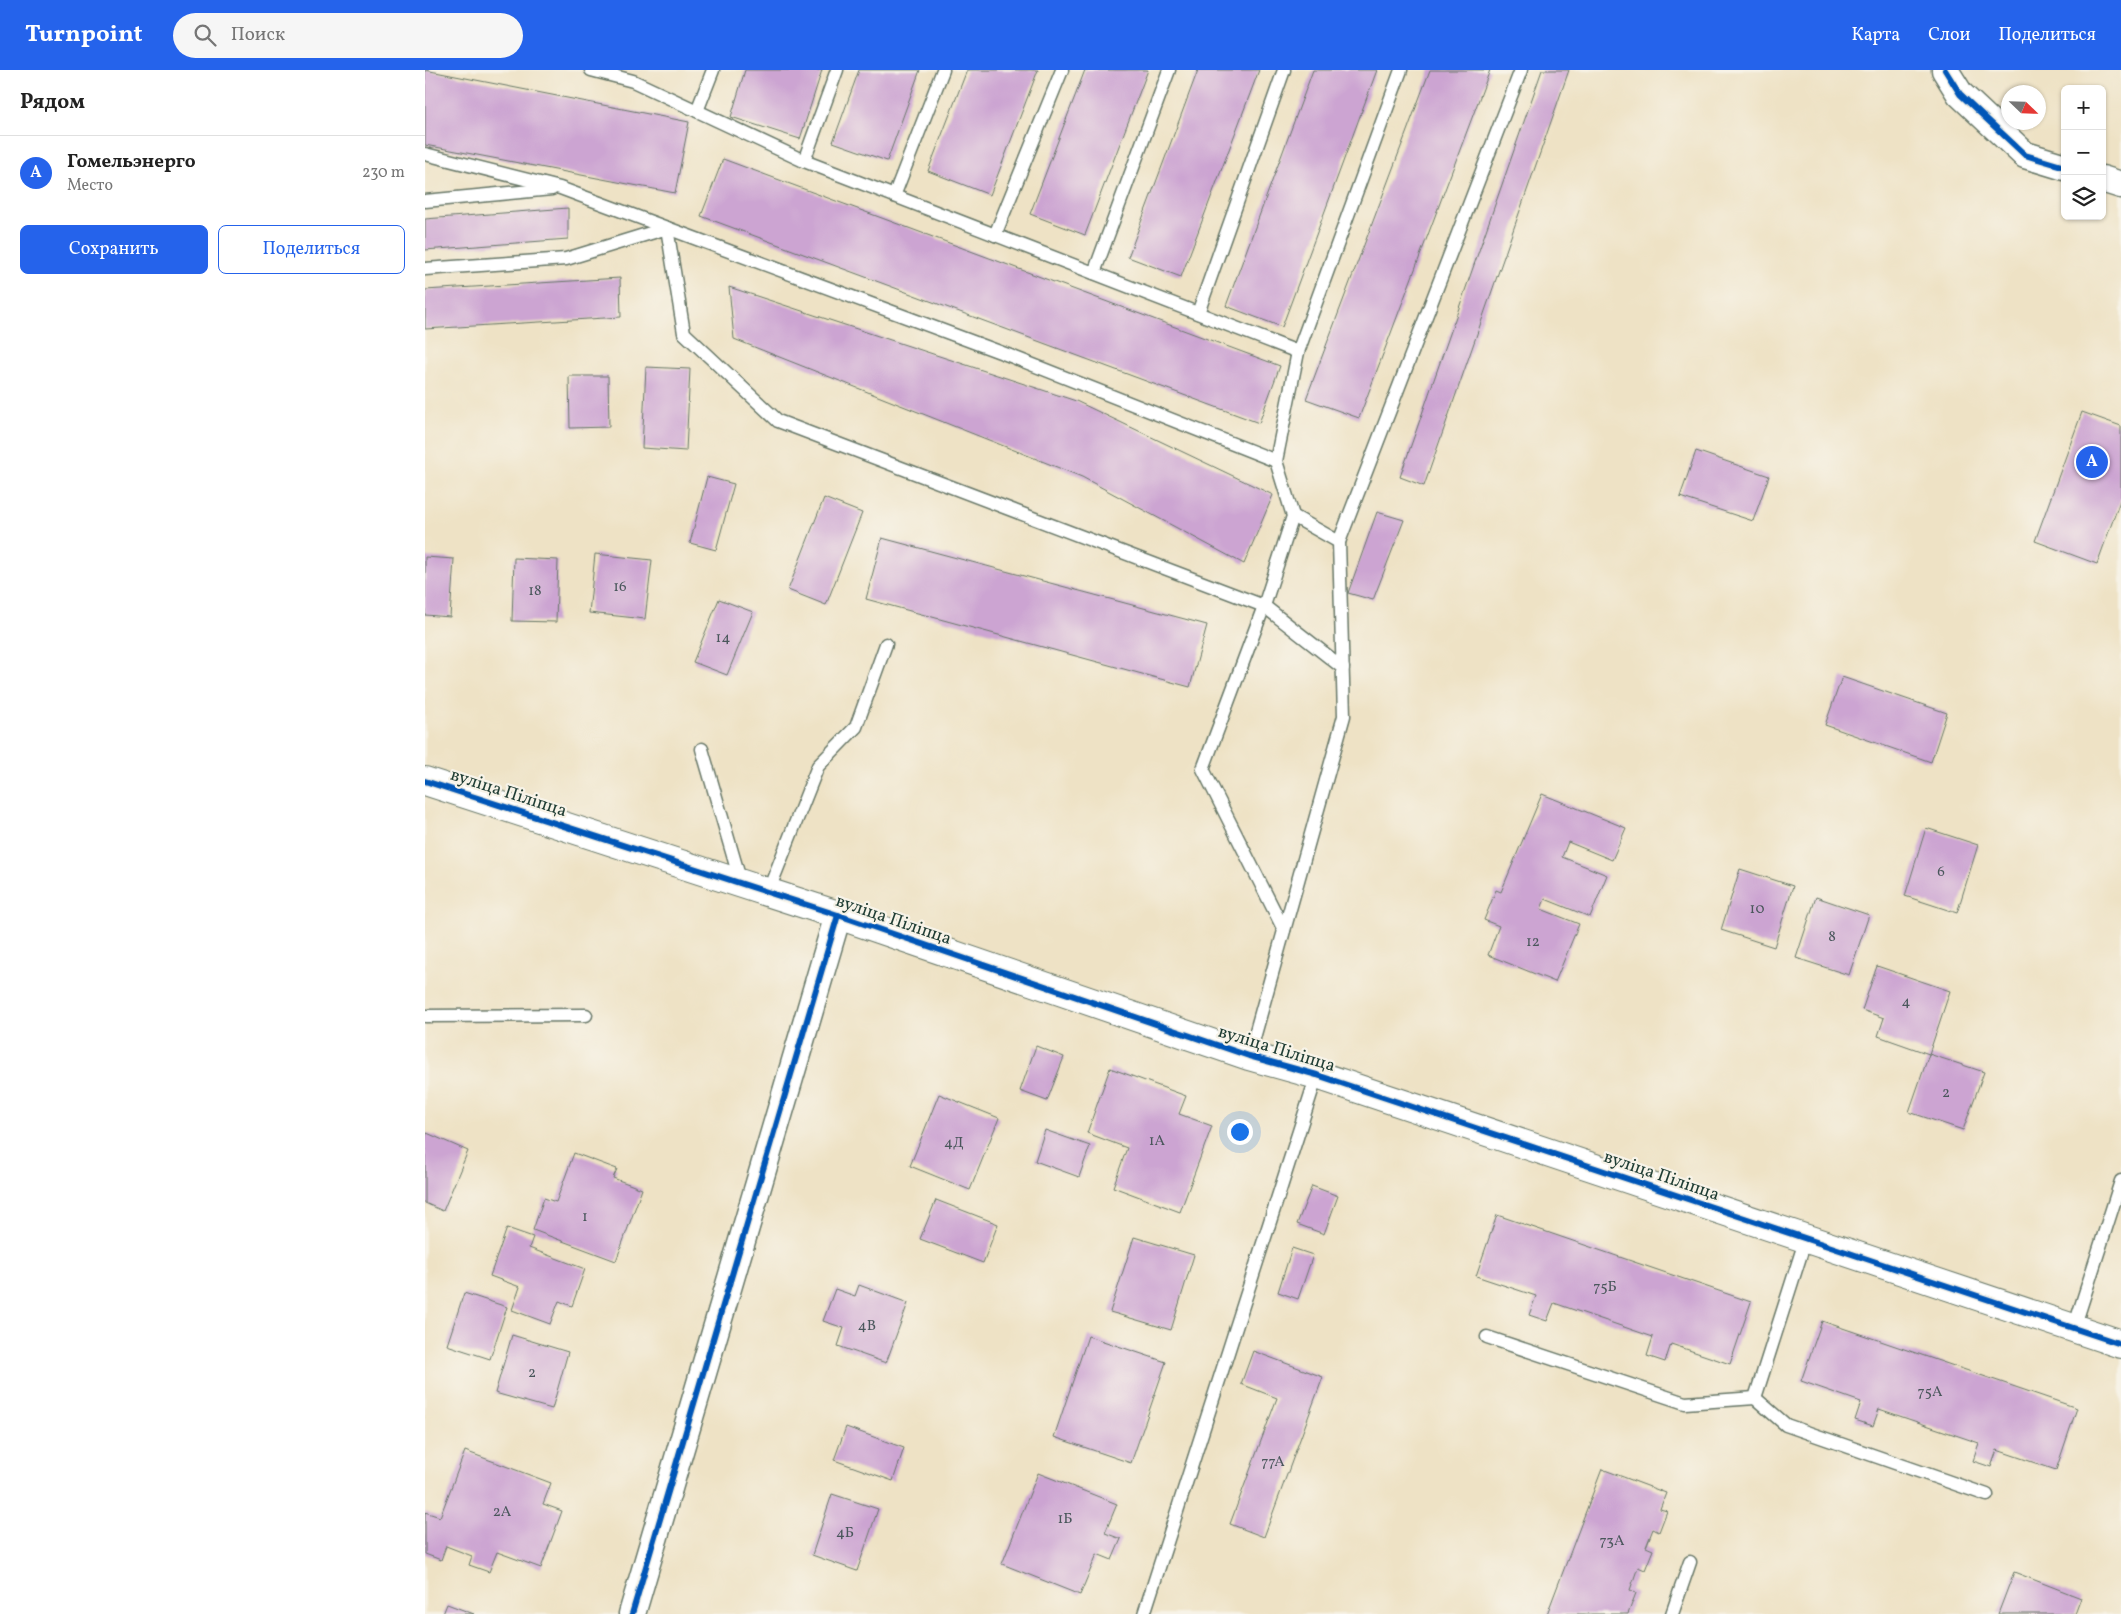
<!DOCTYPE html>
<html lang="ru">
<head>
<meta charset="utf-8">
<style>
  :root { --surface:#fff; --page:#f6f6f6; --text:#222; --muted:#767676; --line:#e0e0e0; --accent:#2563eb }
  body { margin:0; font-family:Vollkorn,serif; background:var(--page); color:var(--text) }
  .controls { position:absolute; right:15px; top:15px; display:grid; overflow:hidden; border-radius:8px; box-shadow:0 1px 4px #0004 }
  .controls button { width:45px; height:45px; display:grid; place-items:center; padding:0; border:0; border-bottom:1px solid var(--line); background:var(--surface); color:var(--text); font:25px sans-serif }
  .compass { position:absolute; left:1576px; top:15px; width:45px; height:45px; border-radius:50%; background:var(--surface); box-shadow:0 1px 4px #0004; rotate:113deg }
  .you { position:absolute; left:814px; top:1061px; width:18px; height:18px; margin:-12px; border:4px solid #fff; border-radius:50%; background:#1a73e8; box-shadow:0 0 0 8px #1a73e833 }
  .badge { display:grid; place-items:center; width:32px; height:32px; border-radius:50%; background:var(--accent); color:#fff; font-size:16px; font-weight:700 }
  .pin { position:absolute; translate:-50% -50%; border:2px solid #fff; box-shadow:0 1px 5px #0006 }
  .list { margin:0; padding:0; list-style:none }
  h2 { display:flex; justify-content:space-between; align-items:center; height:65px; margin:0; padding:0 20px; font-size:21px }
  h2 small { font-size:16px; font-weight:400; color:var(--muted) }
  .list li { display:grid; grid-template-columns:32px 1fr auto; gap:15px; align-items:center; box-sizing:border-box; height:75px; padding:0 20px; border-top:1px solid var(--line) }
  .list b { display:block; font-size:19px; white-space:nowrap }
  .list p { margin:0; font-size:16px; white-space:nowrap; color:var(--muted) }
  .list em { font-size:16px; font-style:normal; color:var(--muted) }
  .actions { display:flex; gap:10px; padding:15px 20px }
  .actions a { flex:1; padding:11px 0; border:1px solid var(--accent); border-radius:8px; text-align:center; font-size:18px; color:var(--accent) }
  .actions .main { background:var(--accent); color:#fff }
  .icon { flex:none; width:28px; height:28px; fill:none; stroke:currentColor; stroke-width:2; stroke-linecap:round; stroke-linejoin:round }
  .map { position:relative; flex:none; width:1696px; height:1544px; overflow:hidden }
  header { display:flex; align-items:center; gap:30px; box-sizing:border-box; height:70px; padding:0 25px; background:var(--accent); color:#fff }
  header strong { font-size:24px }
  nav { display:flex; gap:28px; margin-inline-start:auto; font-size:18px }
  .search { width:350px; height:45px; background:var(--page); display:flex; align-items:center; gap:12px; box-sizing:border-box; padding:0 18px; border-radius:28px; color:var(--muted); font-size:19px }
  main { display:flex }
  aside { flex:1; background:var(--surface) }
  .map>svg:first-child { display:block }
  .building { fill:#cca4d2 }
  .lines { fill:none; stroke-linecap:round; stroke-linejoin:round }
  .lane-casing { stroke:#677767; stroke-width:15 }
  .street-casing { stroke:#677767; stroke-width:29 }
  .secondary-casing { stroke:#677767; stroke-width:30 }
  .lane { stroke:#fff; stroke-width:12 }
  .street { stroke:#fff; stroke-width:26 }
  .secondary { stroke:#fff; stroke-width:28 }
  .cycleway-casing { stroke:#f7f3e8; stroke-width:9 }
  .cycleway { stroke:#0057b8; stroke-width:6 }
  .labels { text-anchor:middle; stroke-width:4.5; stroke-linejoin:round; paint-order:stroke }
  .number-label { font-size:15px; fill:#4a575c }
  .street-label { font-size:18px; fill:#1f3d34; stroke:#f7f3e8 }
</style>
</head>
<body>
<header>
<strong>Turnpoint</strong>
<div class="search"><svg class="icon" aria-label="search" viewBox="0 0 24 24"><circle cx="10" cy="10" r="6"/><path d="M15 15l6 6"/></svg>Поиск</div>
<nav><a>Карта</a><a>Слои</a><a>Поделиться</a></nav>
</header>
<main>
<aside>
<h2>Рядом<small></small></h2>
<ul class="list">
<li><span class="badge">A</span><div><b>Гомельэнерго</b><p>Место</p></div><em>230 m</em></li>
</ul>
<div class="actions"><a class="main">Сохранить</a><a>Поделиться</a></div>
</aside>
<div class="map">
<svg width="1696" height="1544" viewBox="0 0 1696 1544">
  <rect width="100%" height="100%" fill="#f7f3e8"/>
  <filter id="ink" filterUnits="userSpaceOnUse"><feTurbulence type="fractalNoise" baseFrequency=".02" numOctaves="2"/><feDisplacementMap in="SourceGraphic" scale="10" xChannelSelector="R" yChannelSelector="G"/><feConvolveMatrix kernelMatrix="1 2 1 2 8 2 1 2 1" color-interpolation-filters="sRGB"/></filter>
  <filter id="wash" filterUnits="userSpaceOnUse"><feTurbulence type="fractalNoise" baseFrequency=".0096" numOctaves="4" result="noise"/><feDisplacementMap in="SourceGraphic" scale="20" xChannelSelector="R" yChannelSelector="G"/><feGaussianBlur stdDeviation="1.12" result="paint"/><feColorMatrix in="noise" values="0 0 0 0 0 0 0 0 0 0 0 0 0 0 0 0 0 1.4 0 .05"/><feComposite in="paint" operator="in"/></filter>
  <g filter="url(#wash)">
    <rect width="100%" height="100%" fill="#eee2c5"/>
    <g id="blocks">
      <g class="building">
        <polygon points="0,0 264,52 250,123 0,75"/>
        <polygon points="320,0 397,0 375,69 306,47"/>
        <polygon points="434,0 495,0 462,91 408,72"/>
        <polygon points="542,0 613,0 565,125 503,101"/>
        <polygon points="660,0 723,0 660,165 605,144"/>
        <polygon points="773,0 834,0 756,207 703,187"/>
        <polygon points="888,0 952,0 857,257 801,236"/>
        <polygon points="1005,0 1065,0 934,348 881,329"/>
        <polygon points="1117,0 1144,0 999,416 975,407"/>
        <polygon points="298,89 855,296 834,353 276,146"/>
        <polygon points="143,138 143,169 0,180 0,149"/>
        <polygon points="195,208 196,247 0,259 0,220"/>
        <polygon points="304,217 651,331 848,425 819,494 657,407 309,269"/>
        <polygon points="221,297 265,299 261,381 217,378"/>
        <polygon points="144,306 183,306 184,357 145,358"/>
        <polygon points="1657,342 1696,356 1696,428 1672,494 1610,471"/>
        <polygon points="1271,381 1344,406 1328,451 1255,427"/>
        <polygon points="282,407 309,414 291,480 265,473"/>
        <polygon points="399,428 437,443 401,535 363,520"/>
        <polygon points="952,442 979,450 948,530 923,523"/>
        <polygon points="457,468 782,555 765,617 441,529"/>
        <polygon points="170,484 227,490 220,549 164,543"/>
        <polygon points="0,487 29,489 25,547 0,545"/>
        <polygon points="89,488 133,490 131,552 87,551"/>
        <polygon points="294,529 328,542 302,605 268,592"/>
        <polygon points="1417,607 1522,643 1506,692 1400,655"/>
        <polygon points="1117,724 1201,758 1187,790 1143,772 1137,787 1182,805 1165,847 1120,829 1116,839 1154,854 1130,912 1063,885 1074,856 1059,850 1071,820 1076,822"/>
        <polygon points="1501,758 1553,775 1532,843 1480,826"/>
        <polygon points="1315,799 1368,816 1349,877 1296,860"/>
        <polygon points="1391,827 1444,845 1424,905 1371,888"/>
        <polygon points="1452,896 1525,921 1504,984 1453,966 1459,948 1437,940"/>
        <polygon points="611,976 639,987 622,1031 595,1021"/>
        <polygon points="1504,984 1559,1002 1538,1060 1484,1042"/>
        <polygon points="685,998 761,1026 754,1044 787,1056 755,1142 688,1117 702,1078 662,1063"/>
        <polygon points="514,1024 574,1048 545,1120 485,1096"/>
        <polygon points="620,1060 665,1076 654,1107 610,1091"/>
        <polygon points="2,1063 43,1081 18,1141 0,1133 0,1068"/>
        <polygon points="149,1083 192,1099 188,1108 217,1119 191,1191 108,1160 119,1128 131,1132"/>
        <polygon points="887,1116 913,1126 899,1164 872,1154"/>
        <polygon points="511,1130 573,1154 558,1193 495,1169"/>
        <polygon points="1072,1145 1326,1232 1305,1294 1246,1274 1240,1292 1222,1286 1228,1267 1129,1233 1122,1251 1104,1245 1111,1226 1051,1206"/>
        <polygon points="82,1158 108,1167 104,1178 160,1199 147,1236 134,1231 125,1254 87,1240 95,1217 65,1206"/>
        <polygon points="709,1167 769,1185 746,1260 685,1242"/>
        <polygon points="867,1178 888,1185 873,1229 853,1222"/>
        <polygon points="434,1215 483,1233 461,1293 413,1276 419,1258 398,1251 410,1219 430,1226"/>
        <polygon points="39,1223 82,1237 65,1289 22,1275"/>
        <polygon points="1397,1251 1652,1338 1631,1400 1572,1380 1566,1397 1548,1391 1554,1373 1454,1339 1448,1356 1430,1350 1436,1332 1376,1311"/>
        <polygon points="87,1265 143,1282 127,1339 70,1323"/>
        <polygon points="663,1266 741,1292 706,1393 629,1367"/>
        <polygon points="828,1281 898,1307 839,1467 805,1454 852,1328 816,1314"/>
        <polygon points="421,1357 479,1378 468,1411 409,1390"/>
        <polygon points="40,1381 126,1413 118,1434 137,1441 116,1498 72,1482 64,1502 44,1495 47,1486 21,1476 16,1490 0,1484 0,1442 15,1447"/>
        <polygon points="1177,1399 1241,1423 1235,1439 1242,1441 1234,1462 1228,1459 1221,1477 1228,1480 1220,1500 1213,1497 1205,1520 1211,1523 1203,1544 1122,1544"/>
        <polygon points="613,1403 692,1434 680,1463 696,1469 687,1490 672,1484 655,1525 577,1494"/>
        <polygon points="407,1424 453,1439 432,1501 387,1485"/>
        <polygon points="1589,1502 1656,1528 1650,1544 1573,1544"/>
        <polygon points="22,1534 49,1544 18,1544"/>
      </g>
    </g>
  </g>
  <g filter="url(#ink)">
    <use href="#blocks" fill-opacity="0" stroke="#677767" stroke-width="1"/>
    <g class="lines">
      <g class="lane-casing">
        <g id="lane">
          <polyline points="166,0 208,11 379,91 873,282"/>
          <polyline points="272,41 288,0"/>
          <polyline points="0,84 135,118 583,285 851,391"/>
          <polyline points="379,91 412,0"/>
          <polyline points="469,126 518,0"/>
          <polyline points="0,131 127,119"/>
          <polyline points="570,165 637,0"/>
          <polyline points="0,199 141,189 242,158 259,263 353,351 839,536 918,598"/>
          <polyline points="669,203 744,0"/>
          <polyline points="773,243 859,0"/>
          <polyline points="868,446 914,472"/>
          <polyline points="277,679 316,813"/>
          <polyline points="343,822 393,696 431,657 461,574"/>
          <polyline points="859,860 778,699 839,536 868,446 851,391 873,282 976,0"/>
          <polyline points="0,946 161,945"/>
          <polyline points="824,986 919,646 914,472 1096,0"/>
          <polyline points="1649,1258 1696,1111"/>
          <polyline points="1062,1267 1260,1333 1330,1328 1361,1355 1562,1425"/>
          <polyline points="1330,1328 1381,1168"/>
          <polyline points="719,1544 892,1005"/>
          <polyline points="1247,1544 1265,1492"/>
        </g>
      </g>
      <g class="street-casing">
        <g id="street">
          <polyline points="1520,0 1535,24 1600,85 1640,97"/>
          <polyline points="1677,109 1696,115"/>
          <polyline points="207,1544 413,845"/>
        </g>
      </g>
      <g class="secondary-casing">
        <polyline id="secondary" points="0,711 413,845 824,986 892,1005 1696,1274"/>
      </g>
      <use href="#lane" class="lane"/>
      <use href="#street" class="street"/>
      <use href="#secondary" class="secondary"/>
      <g class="cycleway-casing">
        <g id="cycleway">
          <polyline points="1520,0 1535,24 1600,85 1640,97"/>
          <polyline points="0,711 413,845 824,986 892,1005 1696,1274"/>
          <polyline points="207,1544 413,845"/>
        </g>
      </g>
      <use href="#cycleway" class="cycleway"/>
    </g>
  </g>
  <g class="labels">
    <g class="number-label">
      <text x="195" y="521">16</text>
      <text x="110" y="525">18</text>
      <text x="298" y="572">14</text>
      <text x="1516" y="806">6</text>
      <text x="1332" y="843">10</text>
      <text x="1407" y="871">8</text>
      <text x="1108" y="876">12</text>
      <text x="1481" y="936">4</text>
      <text x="1521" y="1027">2</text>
      <text x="732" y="1075">1А</text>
      <text x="529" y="1077">4Д</text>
      <text x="160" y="1151">1</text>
      <text x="1180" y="1221">75Б</text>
      <text x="442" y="1260">4В</text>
      <text x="107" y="1307">2</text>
      <text x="1505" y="1326">75А</text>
      <text x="848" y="1396">77А</text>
      <text x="77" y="1446">2А</text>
      <text x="640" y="1453">1Б</text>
      <text x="420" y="1467">4Б</text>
      <text x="1187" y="1475">73А</text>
    </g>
    <g class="street-label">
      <text transform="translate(84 722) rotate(18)" y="6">вуліца Піліпца</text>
      <text transform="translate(469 849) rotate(19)" y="6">вуліца Піліпца</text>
      <text transform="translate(852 978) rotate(17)" y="6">вуліца Піліпца</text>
      <text transform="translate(1237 1105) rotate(19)" y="6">вуліца Піліпца</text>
    </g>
  </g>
</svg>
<div class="controls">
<button>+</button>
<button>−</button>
<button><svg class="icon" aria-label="layers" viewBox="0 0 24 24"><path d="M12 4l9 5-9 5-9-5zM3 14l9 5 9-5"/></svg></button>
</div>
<svg class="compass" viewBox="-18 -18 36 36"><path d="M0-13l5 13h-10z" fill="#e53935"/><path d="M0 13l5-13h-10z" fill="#767676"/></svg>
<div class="you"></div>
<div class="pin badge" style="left:1667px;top:392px">A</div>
</div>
</main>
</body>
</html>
